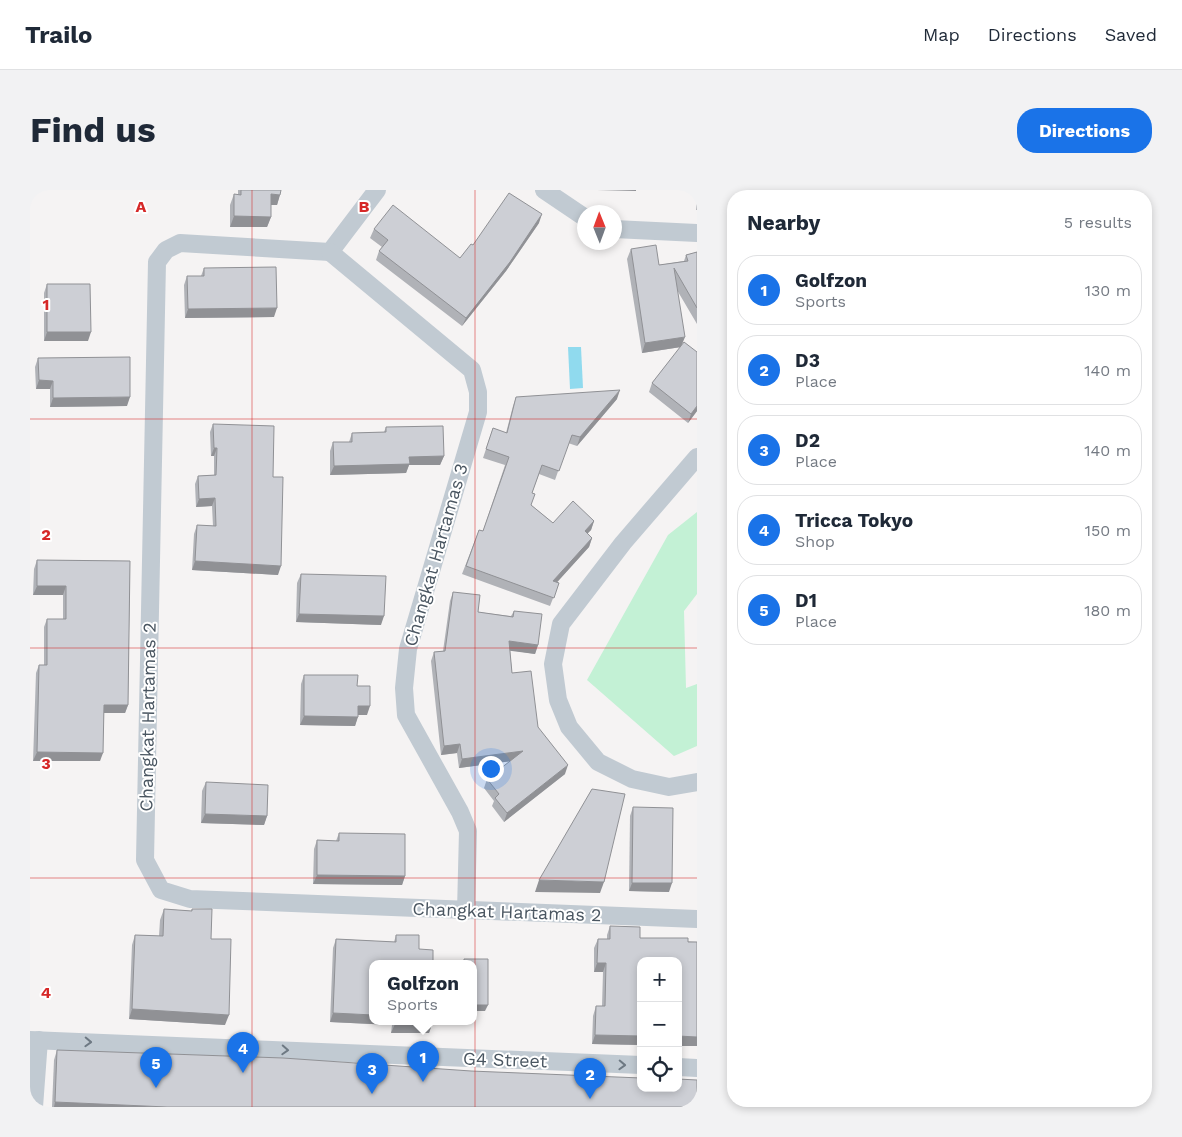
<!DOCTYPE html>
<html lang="en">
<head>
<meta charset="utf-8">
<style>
  :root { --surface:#fff; --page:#f2f2f3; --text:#1f2937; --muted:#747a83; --line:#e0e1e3; --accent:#1a73e8 }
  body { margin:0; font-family:"Work Sans",sans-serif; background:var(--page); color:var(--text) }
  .controls { position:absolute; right:15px; bottom:15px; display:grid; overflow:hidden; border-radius:10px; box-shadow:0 2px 8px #0003 }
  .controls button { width:45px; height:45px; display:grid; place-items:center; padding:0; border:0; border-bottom:1px solid var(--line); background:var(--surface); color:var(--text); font:25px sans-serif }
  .compass { position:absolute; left:547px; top:15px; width:45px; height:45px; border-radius:50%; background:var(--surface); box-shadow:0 2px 8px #0003; rotate:359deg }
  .you { position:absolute; left:460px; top:578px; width:18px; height:18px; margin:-12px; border:4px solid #fff; border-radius:50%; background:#1a73e8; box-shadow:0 0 0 8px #1a73e833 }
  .badge { display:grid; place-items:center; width:32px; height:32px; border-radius:50%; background:var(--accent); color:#fff; font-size:16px; font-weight:700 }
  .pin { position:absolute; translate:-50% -41px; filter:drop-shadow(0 1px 2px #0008) }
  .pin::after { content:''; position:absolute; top:26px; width:18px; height:15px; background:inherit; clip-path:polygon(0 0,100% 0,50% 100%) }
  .popup { position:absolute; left:339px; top:770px; width:108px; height:65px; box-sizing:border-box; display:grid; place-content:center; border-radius:10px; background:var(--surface); filter:drop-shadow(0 1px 4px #0005); font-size:16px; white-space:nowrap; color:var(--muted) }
  .popup b { font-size:19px; color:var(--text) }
  .popup::after { content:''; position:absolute; left:50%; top:100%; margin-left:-10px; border:10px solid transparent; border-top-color:var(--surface) }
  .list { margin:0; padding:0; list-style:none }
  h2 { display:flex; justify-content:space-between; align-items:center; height:65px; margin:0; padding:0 20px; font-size:21px }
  h2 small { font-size:16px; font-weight:400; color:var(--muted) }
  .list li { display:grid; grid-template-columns:32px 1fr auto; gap:15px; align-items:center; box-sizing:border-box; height:70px; margin:0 10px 10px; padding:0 10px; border:1px solid var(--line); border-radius:20px }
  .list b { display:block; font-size:19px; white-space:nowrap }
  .list p { margin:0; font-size:16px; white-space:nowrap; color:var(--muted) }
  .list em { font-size:16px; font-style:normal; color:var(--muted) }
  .icon { flex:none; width:28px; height:28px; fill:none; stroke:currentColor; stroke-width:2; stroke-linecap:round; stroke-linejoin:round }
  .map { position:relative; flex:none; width:667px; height:917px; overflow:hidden; border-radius:20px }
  header { display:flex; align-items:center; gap:30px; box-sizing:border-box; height:70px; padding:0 25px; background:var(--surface); border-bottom:1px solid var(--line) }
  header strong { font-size:24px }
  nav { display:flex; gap:28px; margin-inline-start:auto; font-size:18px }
  .intro { display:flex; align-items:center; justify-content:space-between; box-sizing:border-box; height:120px; padding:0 30px }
  h1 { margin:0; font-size:35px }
  .button { padding:12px 22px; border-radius:20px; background:var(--accent); color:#fff; font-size:18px; font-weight:700 }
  main { display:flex; gap:30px; padding:0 30px }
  aside { flex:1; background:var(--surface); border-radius:20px; box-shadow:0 2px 8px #0003 }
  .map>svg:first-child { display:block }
  .green { fill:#c3f1d5 }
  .water { fill:#90daee }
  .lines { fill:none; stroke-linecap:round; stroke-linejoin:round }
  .minor { stroke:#c1cad2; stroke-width:18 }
  .wall { fill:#b0b2b7 }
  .shaded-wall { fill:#909195 }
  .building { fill:#cdcfd5; stroke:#909195 }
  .oneway { stroke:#6e7983 }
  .grid { fill:none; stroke:#d62828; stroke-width:1; stroke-opacity:0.55 }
  .labels { text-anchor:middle; stroke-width:4; stroke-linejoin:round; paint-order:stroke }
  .street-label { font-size:18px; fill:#4a5661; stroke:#fff }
  .grid-label { font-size:16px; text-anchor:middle; font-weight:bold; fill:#d62828; stroke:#fff; stroke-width:4; stroke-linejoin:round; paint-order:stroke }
</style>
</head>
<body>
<header>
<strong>Trailo</strong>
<nav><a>Map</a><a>Directions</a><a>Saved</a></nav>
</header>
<div class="intro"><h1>Find us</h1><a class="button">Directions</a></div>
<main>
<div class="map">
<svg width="667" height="917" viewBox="0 0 667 917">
  <rect width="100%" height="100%" fill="#f5f3f3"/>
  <polygon class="green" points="667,322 667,404 654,421 656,498 667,494 667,556 644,566 557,490 638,345"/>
  <polygon class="water" points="538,157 551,157 553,198 540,199"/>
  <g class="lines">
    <g class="minor">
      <polyline points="347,0 300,62 150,53 136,60 127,72 115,670 131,700 160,709 667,729"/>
      <polyline points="514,0 554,27"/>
      <polyline points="584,39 667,43"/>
      <polyline points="300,62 442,180 448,202 448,222 378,459 374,498 376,525 430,622 438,641 436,721"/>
      <polyline points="667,267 593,353 531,434 523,474 528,510 539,537 568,572 602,589 639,597 667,592"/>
      <polyline points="0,850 611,875"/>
      <polyline points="648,877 667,878"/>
      <polyline points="4,917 9,850"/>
    </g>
  </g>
  <g class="wall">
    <polygon points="208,0 251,0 247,15 241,15 241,27 237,37 200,37 200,15 204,4 208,5"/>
    <polygon points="667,0 667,20 666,20"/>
    <polygon points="509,33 476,81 432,136 346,70 349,61 352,57 340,48 344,39 430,68 443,55"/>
    <polygon points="601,59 629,75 654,71 656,65 667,62 667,134 647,100 651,157 667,221 658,233 619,202 622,193 651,157 612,163 597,69"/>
    <polygon points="174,78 244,127 155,128 154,95 157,86 171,86"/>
    <polygon points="17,94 58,151 14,151 14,103"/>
    <polygon points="8,168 97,216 20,217 20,199 6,199 5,177"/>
    <polygon points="486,207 587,209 547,256 538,253 525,290 509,284 502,303 501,315 523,333 564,331 561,340 557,344 562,348 559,357 527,392 529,393 520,416 432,384 449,340 453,341 475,275 453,268 463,238 476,243 483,216"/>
    <polygon points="183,234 243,287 248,385 162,380 164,344 167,335 183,336 182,316 166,317 165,294 168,286 184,285 184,266 181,266 180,242"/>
    <polygon points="356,237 414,266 410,275 379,275 376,283 300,285 300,261 303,252 319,252 322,243 354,242"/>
    <polygon points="7,370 100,371 98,515 95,523 74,523 70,571 3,571 6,483 9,475 14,475 14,437 17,429 33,429 33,405 3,405 4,379"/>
    <polygon points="271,384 351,435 266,432 267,393"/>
    <polygon points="423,402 448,422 481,426 484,421 508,455 505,464 480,460 482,483 508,537 535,584 474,632 462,616 464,611 454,598 457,589 481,571 429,578 427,563 411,565 401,471 404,462 413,461 420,411"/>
    <polygon points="274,485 327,496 337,525 328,525 325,536 270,535 271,494"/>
    <polygon points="176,592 237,626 234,635 171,633 172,601"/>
    <polygon points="603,617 639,702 599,701 600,626"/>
    <polygon points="309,643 375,686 372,695 283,694 284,659 287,650 306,651"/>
    <polygon points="134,719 161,721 162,719 181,749 195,835 99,829 102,755 105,745 129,746 130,730"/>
    <polygon points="580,736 610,748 667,752 667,856 648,856 648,771 611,771 611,855 562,854 563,826 566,816 572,816 573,782 564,782 564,758 568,749 577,749 577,745"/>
    <polygon points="366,745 389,745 343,831 402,831 402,834 399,843 361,843 362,835 300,832 303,758 306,749 364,752"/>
    <polygon points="27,860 667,917 22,917 24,870"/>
  </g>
  <g class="shaded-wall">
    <polygon points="567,0 606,0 606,1"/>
    <polygon points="241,4 250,5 247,15 237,15"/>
    <polygon points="512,24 509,33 476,81 432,136 436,128"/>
    <polygon points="204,26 241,27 237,37 200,37"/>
    <polygon points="247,118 244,127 155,128 158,119"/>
    <polygon points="17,142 61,142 58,151 14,151"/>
    <polygon points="655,147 651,157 612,163 615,153"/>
    <polygon points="9,190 23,191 20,199 6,199"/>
    <polygon points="590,200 587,209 547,256 550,247"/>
    <polygon points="100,207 97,216 20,217 23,208"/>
    <polygon points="667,216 667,221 658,233 661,224"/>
    <polygon points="184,258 187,258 184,266 181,266"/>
    <polygon points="414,266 410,275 379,275 376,283 300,285 304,276 379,267"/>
    <polygon points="185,308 182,316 166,317 169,309"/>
    <polygon points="564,331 561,340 551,350 555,341"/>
    <polygon points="562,348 559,357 520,400 523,391"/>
    <polygon points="165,371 251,376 248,385 162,380"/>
    <polygon points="7,396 36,396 33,405 3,405"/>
    <polygon points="269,424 354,426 351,435 266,432"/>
    <polygon points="479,451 508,455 505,464 475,460"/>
    <polygon points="74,515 98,515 95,523 71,523"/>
    <polygon points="328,516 340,516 337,525 325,525"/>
    <polygon points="274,526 328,527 325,536 270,535"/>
    <polygon points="430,554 427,563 411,565 414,556"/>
    <polygon points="493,561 490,570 429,578 432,569"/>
    <polygon points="7,562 73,563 70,571 3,571"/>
    <polygon points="538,575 535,584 474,632 477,623"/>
    <polygon points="175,624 237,626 234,635 171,633"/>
    <polygon points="287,685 375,686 372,695 283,694"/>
    <polygon points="509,690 574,692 570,703 505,702"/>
    <polygon points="602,693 642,693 639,702 599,701"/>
    <polygon points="567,773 576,773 573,782 564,782"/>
    <polygon points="443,815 458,815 455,821 443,821"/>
    <polygon points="102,819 199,825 195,835 99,829"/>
    <polygon points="303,823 343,825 343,831 363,831 362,835 300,832"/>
    <polygon points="365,834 402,834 399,843 361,843"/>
    <polygon points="565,845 611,846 611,855 562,854"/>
    <polygon points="648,846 667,847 667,856 648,856"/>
    <polygon points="25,912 137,917 24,917"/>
  </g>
  <g class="building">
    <polygon points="211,0 251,0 250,5 241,4 241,27 204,26 204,4 211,5"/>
    <polygon points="479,3 512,24 480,72 436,128 349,61 358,50 344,39 363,15 430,68 441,54 443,55"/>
    <polygon points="626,55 629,75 658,71 656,65 667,62 667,118 644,78 655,147 615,153 601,59"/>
    <polygon points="246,77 247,118 158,119 157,86 174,86 174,78"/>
    <polygon points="17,94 60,94 61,142 17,142"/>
    <polygon points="654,152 667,162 667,216 661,224 622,193"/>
    <polygon points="100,167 100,207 23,208 23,191 9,190 8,168"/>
    <polygon points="590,200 550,247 542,245 529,281 512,275 502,303 505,304 501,315 523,333 543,311 564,331 555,341 562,348 523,391 529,393 524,408 436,376 449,340 453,341 479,267 456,259 463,238 477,243 486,207"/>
    <polygon points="183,234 244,236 243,287 253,287 251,376 165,371 167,335 186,336 185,308 169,309 168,286 186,285 187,258 184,258"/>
    <polygon points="413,236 414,266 379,267 380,274 304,276 303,252 322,252 322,243 356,242 356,237"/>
    <polygon points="7,370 100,371 98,515 74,515 73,563 7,562 9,475 17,475 17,429 36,429 36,396 7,396"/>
    <polygon points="271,384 356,386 354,426 269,424"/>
    <polygon points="423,402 450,405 448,422 483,427 484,421 512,424 508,455 479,451 482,483 501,481 508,537 538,575 477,623 465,608 469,604 457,589 493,561 432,569 430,554 414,556 404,462 415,461"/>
    <polygon points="274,485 328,485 327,496 340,496 340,516 328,516 328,527 274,526"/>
    <polygon points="176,592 238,595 237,626 175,624"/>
    <polygon points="562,599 595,604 574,692 509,690"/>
    <polygon points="603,617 643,618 642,693 602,693"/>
    <polygon points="309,643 375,644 375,686 287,685 287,650 309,651"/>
    <polygon points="134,719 162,721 162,719 182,719 181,749 201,749 199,825 102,819 105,745 133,746"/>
    <polygon points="580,736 610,737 610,748 658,748 658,752 667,752 667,847 648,846 648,771 611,771 611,846 565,845 566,816 575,816 576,773 567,773 568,749 580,749"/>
    <polygon points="366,745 389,745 389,759 403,760 403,773 343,773 343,825 303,823 306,749 366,752"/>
    <polygon points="434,769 458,769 458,815 443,815 443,773 434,773"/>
    <rect x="365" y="831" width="37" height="3"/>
    <polygon points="27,860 253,868 441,881 611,888 611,898 648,898 648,889 667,890 667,917 137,917 25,912"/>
  </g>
  <defs><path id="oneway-chevron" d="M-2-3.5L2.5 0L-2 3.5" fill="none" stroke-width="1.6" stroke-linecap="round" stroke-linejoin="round" transform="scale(1.25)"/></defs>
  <g class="oneway">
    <use href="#oneway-chevron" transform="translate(58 852) rotate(2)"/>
    <use href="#oneway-chevron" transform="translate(255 860) rotate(3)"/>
    <use href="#oneway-chevron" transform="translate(592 875) rotate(2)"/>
  </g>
  <path class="grid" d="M222,0V917M445,0V917M0,229H667M0,458H667M0,688H667"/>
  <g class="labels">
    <g class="street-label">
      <text transform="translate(406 365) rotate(-74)" y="6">Changkat Hartamas 3</text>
      <text transform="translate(118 527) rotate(-89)" y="6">Changkat Hartamas 2</text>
      <text transform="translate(477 722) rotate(2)" y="6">Changkat Hartamas 2</text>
      <text transform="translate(475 870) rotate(2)" y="6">G4 Street</text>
    </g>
  </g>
  <g class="grid-label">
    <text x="111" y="22">A</text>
    <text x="334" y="22">B</text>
    <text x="16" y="120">1</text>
    <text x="16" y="350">2</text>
    <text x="16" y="579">3</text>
    <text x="16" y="808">4</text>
  </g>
</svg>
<div class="controls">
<button>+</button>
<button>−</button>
<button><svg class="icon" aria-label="locate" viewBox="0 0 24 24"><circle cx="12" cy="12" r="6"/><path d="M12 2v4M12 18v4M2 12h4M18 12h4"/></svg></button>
</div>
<svg class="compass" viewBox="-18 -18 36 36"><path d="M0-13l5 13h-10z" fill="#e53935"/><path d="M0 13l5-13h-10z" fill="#747a83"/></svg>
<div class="you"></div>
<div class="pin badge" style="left:393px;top:892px">1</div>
<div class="popup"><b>Golfzon</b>Sports</div>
<div class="pin badge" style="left:560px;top:909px">2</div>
<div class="pin badge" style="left:342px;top:904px">3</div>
<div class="pin badge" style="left:213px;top:883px">4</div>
<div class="pin badge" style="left:126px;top:898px">5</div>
</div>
<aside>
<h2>Nearby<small>5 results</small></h2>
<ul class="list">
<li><span class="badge">1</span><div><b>Golfzon</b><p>Sports</p></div><em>130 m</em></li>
<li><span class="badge">2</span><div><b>D3</b><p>Place</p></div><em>140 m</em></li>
<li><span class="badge">3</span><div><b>D2</b><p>Place</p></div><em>140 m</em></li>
<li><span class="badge">4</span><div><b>Tricca Tokyo</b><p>Shop</p></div><em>150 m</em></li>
<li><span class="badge">5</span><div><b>D1</b><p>Place</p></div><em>180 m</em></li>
</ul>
</aside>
</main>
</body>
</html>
